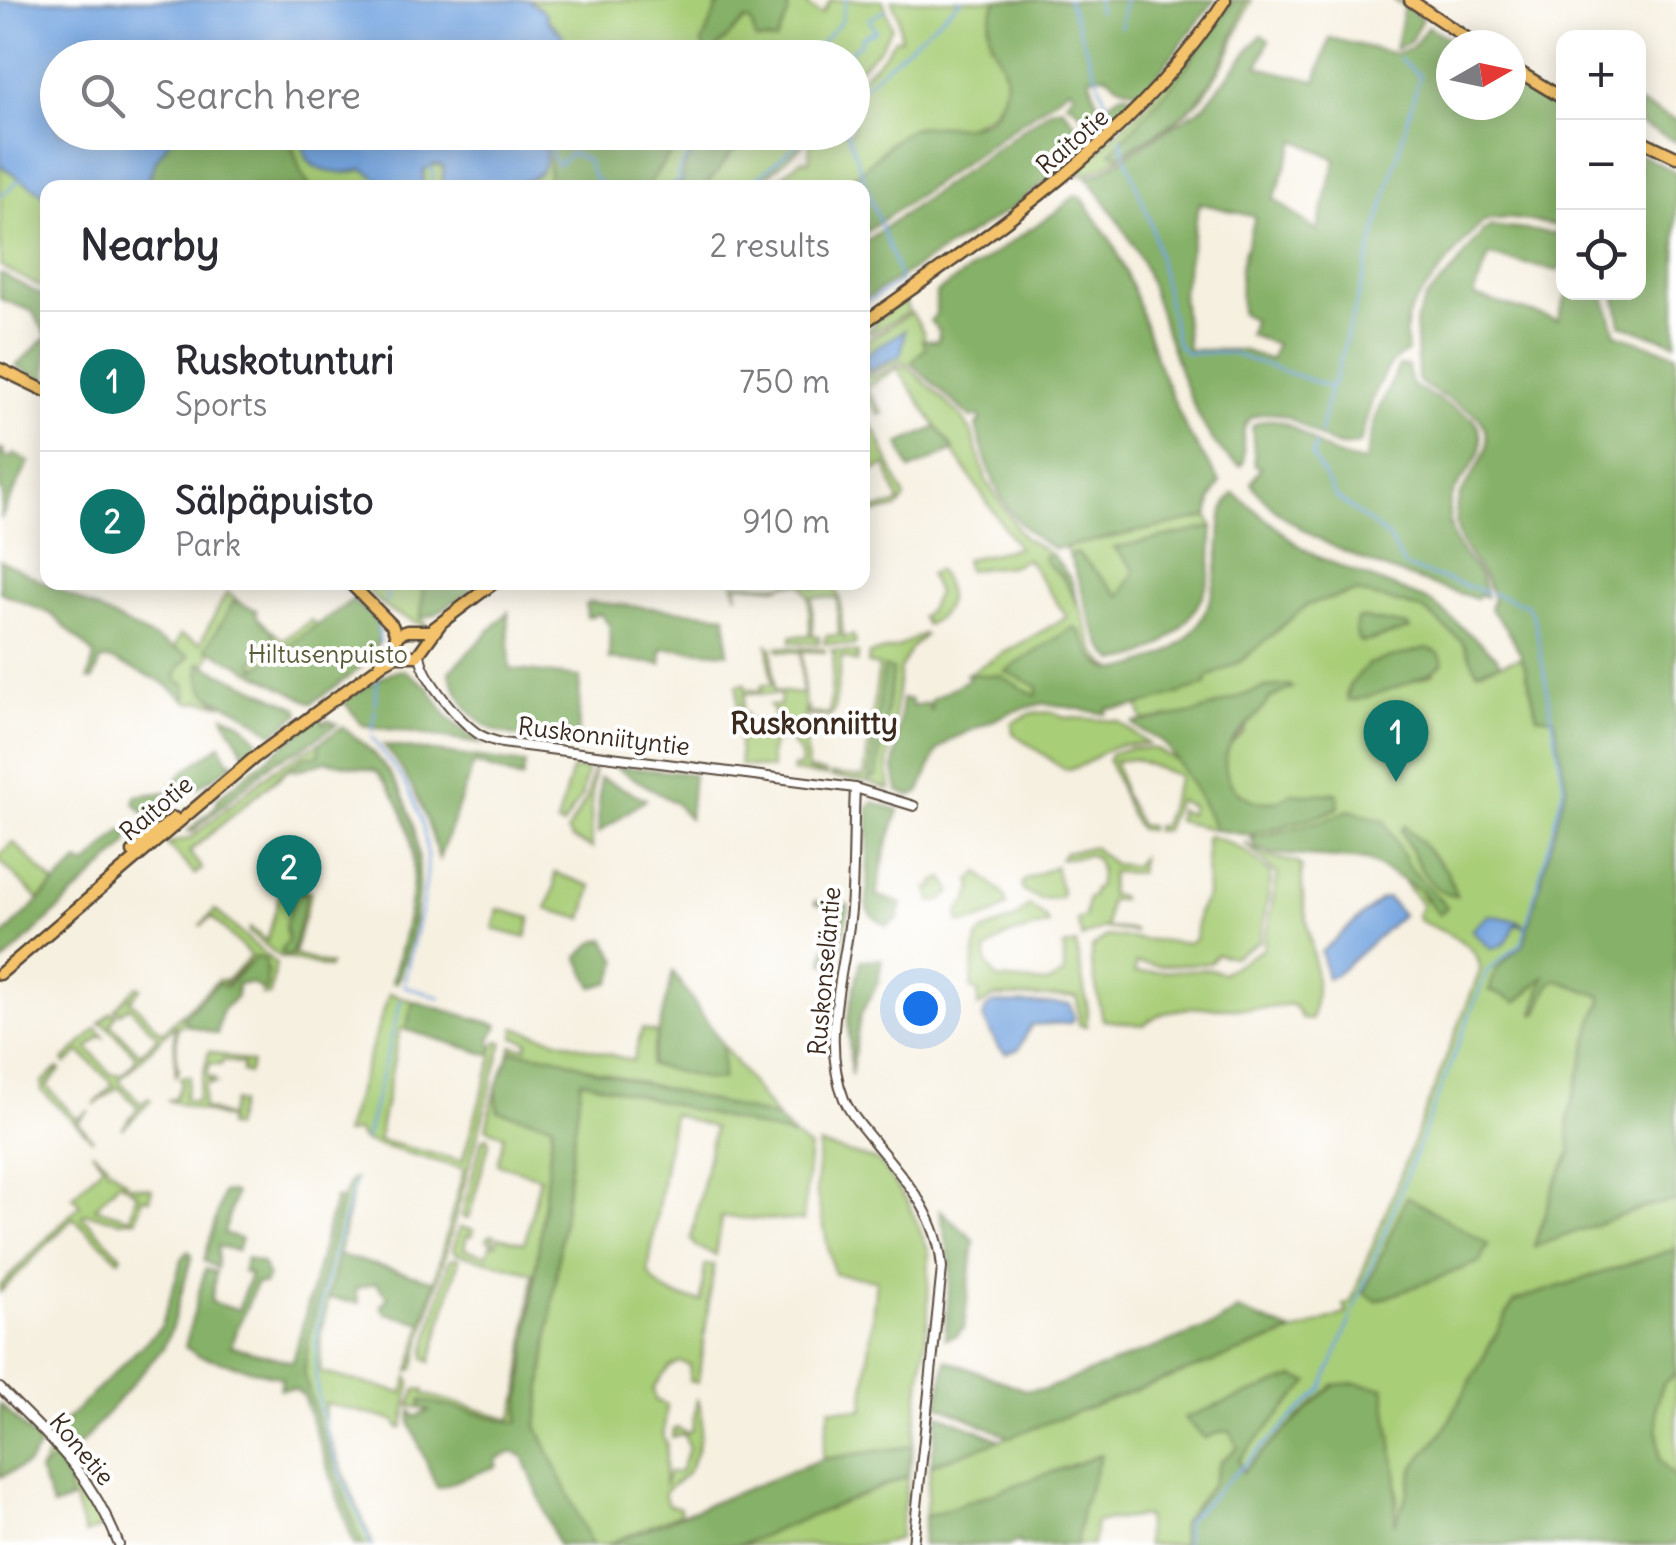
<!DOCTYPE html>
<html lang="en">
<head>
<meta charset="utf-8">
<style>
  :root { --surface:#fff; --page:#f7f7f7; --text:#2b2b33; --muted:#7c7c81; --line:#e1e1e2; --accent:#0f766e }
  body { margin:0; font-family:Delius,sans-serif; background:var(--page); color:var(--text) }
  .controls { position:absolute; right:30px; top:30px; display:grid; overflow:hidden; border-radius:20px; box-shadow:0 5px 25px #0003 }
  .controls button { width:90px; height:90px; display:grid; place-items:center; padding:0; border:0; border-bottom:2px solid var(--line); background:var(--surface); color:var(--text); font:50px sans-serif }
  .compass { position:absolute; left:1436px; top:30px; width:90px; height:90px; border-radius:50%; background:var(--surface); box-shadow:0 5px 25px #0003; rotate:81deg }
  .you { position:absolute; left:920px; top:1008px; width:35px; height:35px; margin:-25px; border:8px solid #fff; border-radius:50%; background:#1a73e8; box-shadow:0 0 0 15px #1a73e833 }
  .badge { display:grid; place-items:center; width:65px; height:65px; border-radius:50%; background:var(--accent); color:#fff; font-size:32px; font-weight:700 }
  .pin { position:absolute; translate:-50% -82px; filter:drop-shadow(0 2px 5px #0008) }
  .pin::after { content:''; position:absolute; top:52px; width:35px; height:30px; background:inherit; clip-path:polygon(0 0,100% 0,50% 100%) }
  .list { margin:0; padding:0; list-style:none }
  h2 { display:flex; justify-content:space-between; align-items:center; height:130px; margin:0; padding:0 40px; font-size:42px }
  h2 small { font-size:32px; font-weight:400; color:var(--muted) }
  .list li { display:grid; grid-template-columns:65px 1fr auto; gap:30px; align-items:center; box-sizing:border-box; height:140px; padding:0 40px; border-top:2px solid var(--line) }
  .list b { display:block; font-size:38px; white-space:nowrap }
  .list p { margin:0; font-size:32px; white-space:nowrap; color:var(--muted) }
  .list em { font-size:32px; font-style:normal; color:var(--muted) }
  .icon { flex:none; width:55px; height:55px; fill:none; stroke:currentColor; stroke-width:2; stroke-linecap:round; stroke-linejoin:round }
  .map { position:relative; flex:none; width:1676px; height:1545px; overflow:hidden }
  .search { position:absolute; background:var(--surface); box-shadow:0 5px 25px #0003; left:40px; top:40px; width:830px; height:110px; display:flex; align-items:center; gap:25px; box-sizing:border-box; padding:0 35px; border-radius:55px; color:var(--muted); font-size:38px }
  .panel { position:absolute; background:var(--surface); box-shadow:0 5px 25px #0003; left:40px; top:180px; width:830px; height:410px; border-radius:20px }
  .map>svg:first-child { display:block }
  .green { fill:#a9ce78; stroke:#727c4b; stroke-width:2.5; fill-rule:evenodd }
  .forest { fill:#86b168; stroke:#606e43; stroke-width:2.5; fill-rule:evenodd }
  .water { fill:#76a6e0; stroke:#58687f; stroke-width:2.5 }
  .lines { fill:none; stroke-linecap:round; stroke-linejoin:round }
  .stream { stroke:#76a6e0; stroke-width:2.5 }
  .minor-casing { stroke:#57483b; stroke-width:12 }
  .major-casing { stroke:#57483b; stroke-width:15 }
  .minor { stroke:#fff; stroke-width:8 }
  .major { stroke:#f3c26a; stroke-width:10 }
  .labels { text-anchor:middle; stroke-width:8; stroke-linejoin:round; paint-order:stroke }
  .street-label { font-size:25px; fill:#3b2a1e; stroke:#fff }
  .park-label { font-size:25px; fill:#5c5b39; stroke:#fff }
  .quarter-label { font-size:30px; font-weight:bold; fill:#3b2a1e; stroke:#fff }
</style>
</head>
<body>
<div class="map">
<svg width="1676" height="1545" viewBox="0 0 1676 1545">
  <rect width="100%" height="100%" fill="#fff"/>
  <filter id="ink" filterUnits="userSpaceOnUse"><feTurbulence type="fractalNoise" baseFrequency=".01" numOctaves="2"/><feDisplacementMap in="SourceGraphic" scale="20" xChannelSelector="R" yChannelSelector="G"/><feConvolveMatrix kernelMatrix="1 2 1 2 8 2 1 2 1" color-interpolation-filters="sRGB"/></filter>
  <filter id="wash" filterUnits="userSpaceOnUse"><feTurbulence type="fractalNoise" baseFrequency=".0048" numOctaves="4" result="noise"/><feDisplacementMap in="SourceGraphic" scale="40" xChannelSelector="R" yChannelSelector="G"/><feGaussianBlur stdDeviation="2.25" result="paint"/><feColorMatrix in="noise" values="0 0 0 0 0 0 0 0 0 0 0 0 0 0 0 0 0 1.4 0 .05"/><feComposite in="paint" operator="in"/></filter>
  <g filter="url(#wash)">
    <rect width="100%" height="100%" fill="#f6f0e0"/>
    <g class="green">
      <polygon points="528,0 727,0 716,8 712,53 745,20 788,15 788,0 809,0 808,7 822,14 831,0 883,0 892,27 879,49 853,74 852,58 573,57 560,32"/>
      <polygon points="891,0 996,0 988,26 991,44 1000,54 1006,77 1005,92 992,113 964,128 939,126 893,140 863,170 836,187 768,188 801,160 809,161 811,133 852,132 853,85 883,56 895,39 901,39 898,15"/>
      <polygon points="1229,0 1251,0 1227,58 1203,97 1170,126 1103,167 1080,176 1082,166 1148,103"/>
      <polygon points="288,133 307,133 349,173 363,169 391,187 310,187 301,173"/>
      <polygon points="678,133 722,133 699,145 682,183 669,187 646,188 673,150"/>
      <path d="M750,133H803V145L754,187L703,188C721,170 731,149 750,133Z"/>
      <path d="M546,148H550L548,187L514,188C528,178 547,168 546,148Z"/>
      <polygon points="436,164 444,167 442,187 422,187 424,169"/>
      <polygon points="0,165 47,196 47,290 0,266"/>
      <polygon points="904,300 909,312 870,333 868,329 875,324 874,322"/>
      <polygon points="912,313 923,332 927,348 913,360 914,366 902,361 870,373 863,368 862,343"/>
      <path d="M902,365L911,369L961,416L971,431L987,482L1023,537L1052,555L1044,556C1048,565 1052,567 1059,574C1067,582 1076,599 1080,608C1091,631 1089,656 1115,670C1094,665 1089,648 1080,631L1006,671L1039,687L1036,697L1001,676L967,674L1067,617L1027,559L1011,566L967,570L965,559L1018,548L897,368L866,388L883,413L879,415L863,392L862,373L872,377Z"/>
      <polygon points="863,411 877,434 905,498 898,508 863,516 863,513 899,503 886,465 863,475 862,437 871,432 863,420"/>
      <polygon points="1208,517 1213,527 1115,548 1135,570 1120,597 1077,553 1069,556 1065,547"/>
      <path d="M937,570C954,593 952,612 926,625L921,617L927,612L937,593L929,574Z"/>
      <polygon points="359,583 415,583 414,586 423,587 421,618 429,628 388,610"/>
      <polygon points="733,583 779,585 811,583 814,588 833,585 840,598 843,638 853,635 856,643 853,646 824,643 826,636 839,635 837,598 812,597 813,636 819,637 819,643 791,642 791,636 810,635 809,597 801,584 786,583 780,587 737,584 737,596"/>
      <path d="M227,592L238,601L234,602L206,649L211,653L206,665L200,663L214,701L223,705L202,701L191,703L187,701L185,685L177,680C175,667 183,665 189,656L174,648L180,635L200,643Z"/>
      <path d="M1356,592L1424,610L1463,642L1477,671L1523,657L1537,716L1554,717L1566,786L1524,944L1520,947L1517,1002L1546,975L1535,1013L1537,1014L1551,982L1557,979L1601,996L1602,1002L1594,1018L1568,1118L1571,1153L1555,1183L1534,1246L1660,1202L1676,1201V1249L1514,1301L1443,1432L1414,1467L1407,1495L1393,1529L1398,1496L1384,1388L1333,1385L1242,1473L1239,1460L1308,1383L1294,1377L1185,1418L1205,1438L1223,1431L1231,1432L1238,1448L1221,1461L1212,1485L1182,1523V1545H1146V1516L1096,1522L1093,1545H1076L1082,1509L1100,1455L925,1517L931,1465L1347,1313L1344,1305L1351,1302L1480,971C1481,943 1442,932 1420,921L1417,916L1422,905L1401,879L1420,890L1426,901L1438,898L1372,859L1267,848L1249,835L1337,809L1335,792L1318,796L1292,793C1263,817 1214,790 1227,751C1230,741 1237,740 1243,733C1246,729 1246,723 1249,719C1259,706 1272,697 1286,688L1266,687L1195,713L1149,721H1143L1138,706L1206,684L1207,678L1241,661L1307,605ZM1361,618L1407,626L1409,629L1370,641ZM1435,673L1355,701L1346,696L1349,686L1361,676ZM1405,826L1447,871L1456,896L1425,875L1401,831Z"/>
      <polygon points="311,620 317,625 260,667 252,666 252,662 268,651 274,633 283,640"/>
      <polygon points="923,634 925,635 911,648 900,670 888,764 890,790 869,782 831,777 831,774 864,777 879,666 868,664 869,654 896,648"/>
      <polygon points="768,645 772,649 774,691 802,694 801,652 779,651 777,647 824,649 825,652 802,651 805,713 808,708 808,713 829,714 834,654 831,650 858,653 857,662 842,657 834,711 830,717 804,716 808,770 826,773 826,776 792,772 793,767 800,767 801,755 788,738 774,741 770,754 772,769 740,765 738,714 746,713 747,720 772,724 774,713 769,705 780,706 781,695 745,693 743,708 738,707 737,685 745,684 746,689 761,691 762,685 772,685"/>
      <path d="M1054,712L1062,717L1118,721L1148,744C1135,744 1118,743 1107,750C1093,757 1082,770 1064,769L1013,733L1012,723L1032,713Z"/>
      <polygon points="319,743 320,756 304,757 287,769 189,852 202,869 195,874 167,844 192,837 273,770"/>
      <polygon points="1130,748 1156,749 1181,764 1216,830 1177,821 1178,810 1189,814 1192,806 1177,800 1165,830 1155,831 1155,826 1162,826 1179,776 1134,759 1115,761 1124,795 1140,825 1149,826 1149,830 1139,829 1129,813 1108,759 1112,753"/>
      <polygon points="595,760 591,807 592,848 572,839 567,832 587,798"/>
      <polygon points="572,769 587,771 581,797 563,826 557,824"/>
      <path d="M1208,836C1237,843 1251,854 1272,875L1260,941L1234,957L1216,954L1210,963L1161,966L1136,963L1135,973L1211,969L1222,973L1263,949L1278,875L1244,842L1266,856L1298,863L1302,868C1299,919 1327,972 1311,1020L1302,1019L1296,1008L1289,1004C1248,1017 1176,994 1144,1025L1103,1020L1091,962L1092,948L1107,936L1187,943L1195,939L1198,911L1207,896L1206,838Z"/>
      <polygon points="13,842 55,884 39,900 0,861 0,855"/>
      <path d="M1093,847L1113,864L1134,866L1141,858L1139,873L1112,872L1109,894L1121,897V900H1109L1106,928L1134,930V932L1103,928L1082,938L1077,920L1085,917L1088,897H1092L1094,888L1098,887C1100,875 1103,861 1090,855L1060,859L1065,852Z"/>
      <polygon points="1055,866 1062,892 1060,898 1040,899 1023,891 1022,884 1025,880"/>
      <path d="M979,872L1004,895L1007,905C997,915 974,924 960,923L958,912L969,899L973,887L970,881Z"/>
      <polygon points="555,873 592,886 583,919 547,909 554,888"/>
      <polygon points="944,878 952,892 941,901 931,902 928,888 934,888 934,882"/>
      <polygon points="282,885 311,892 294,955 330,965 328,968 279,956 249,932 250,928 267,941"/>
      <polygon points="1029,905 1044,916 1049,924 1004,937 986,951 987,963 997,979 1048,983 1064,974 1064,947 1076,944 1088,1011 1086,1026 1079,1025 1077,997 994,997 978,1007 978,991 971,989 977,938 984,931 1015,919"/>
      <polygon points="498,909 531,918 526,938 493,929"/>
      <polygon points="215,910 276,964 270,995 262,995 268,972 265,960 256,957 221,987 187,1025 177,1026 176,1061 179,1069 176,1077 174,1026 119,1080 142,1104 148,1098 151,1101 122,1129 138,1107 118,1087 94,1105 113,1084 80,1052 66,1064 63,1061 97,1028 104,1037 100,1036 88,1048 111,1074 122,1074 135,1061 135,1055 106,1025 100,1023 111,1012 116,1014 111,1024 140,1054 158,1037 129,1007 120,1013 115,1009 137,986 141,988 130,1000 162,1032 218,980 226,981 251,956 212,917 200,926"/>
      <polygon points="389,993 413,1001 406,1030 400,1029 378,1140 462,1161 493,1057 490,1055 498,1041 503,1042 414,1369 410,1371 464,1169 363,1141 357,1131 344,1134"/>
      <polygon points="515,1028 633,1061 642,1029 657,1033 650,1065 710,1080 722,1079 723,1045 777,1118 596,1071 557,1057 511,1051 512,1046 526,1048 528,1041 514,1037"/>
      <polygon points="209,1051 252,1063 248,1074 242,1072 243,1064 223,1060 221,1065 210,1063 207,1076 216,1079 209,1080 216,1083 205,1085 203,1108 228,1117 234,1101 240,1103 233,1128 227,1126 228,1119 167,1100 175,1099 182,1083 180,1078 184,1076 190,1077 184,1099 196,1102"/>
      <polygon points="58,1068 60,1070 47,1086 77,1119 89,1111 78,1122 93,1140 42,1091 42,1082"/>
      <path d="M581,1079L795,1137L810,1148L803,1221L721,1217L716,1255L698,1248L691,1240L714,1128L673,1114L648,1271C659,1294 678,1298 701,1301L705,1265H714L698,1382L689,1381L690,1365L679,1362L670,1367L653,1388L655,1400L667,1405L663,1438L667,1443L664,1486L669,1472L679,1473L689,1448L684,1434L672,1437L673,1430L678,1428L687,1433L692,1430L697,1400C708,1417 698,1454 688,1471C683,1480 671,1484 664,1493L668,1505L680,1508V1514L606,1545H592L537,1426Z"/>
      <polygon points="496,1088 498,1111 553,1123 518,1424 421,1400 420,1408 410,1406 417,1389 424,1390 424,1394 512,1419 519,1395 533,1273 455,1253 453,1250 459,1227 473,1230 472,1236 467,1235 464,1249 487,1255 491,1242 487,1240 490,1235 495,1235 493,1244 496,1245 499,1237 524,1243 526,1238 540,1177 498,1164 504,1135 486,1128"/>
      <polygon points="488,1137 489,1144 469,1217 465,1219 462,1216 482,1139"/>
      <polygon points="819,1145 878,1161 909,1204 929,1252 928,1318 913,1446 822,1459 830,1408 863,1410 876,1280 834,1274 816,1191"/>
      <polygon points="92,1151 107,1164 108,1170 111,1168 126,1182 125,1186 119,1182 95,1208 130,1218 137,1192 130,1190 129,1185 152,1189 149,1199 142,1198 136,1219 120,1221 85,1213 82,1216 122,1256 119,1260 73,1218 0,1292 0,1286 80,1205 73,1196 103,1165"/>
      <polygon points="355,1179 321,1333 320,1372 403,1393 408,1377 411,1383 403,1427 399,1428 396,1421 325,1403 324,1425 373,1545 362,1545 319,1425 304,1374 310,1331 342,1200 350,1181"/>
      <polygon points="453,1258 459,1259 431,1362 425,1358 425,1353 449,1261"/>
      <polygon points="1676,1373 1676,1480 1660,1460 1656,1406 1663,1384"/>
      <polygon points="51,1450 80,1484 103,1527 85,1534 74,1499 53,1507 39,1471"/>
      <polygon points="908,1476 899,1538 879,1545 740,1545"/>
    </g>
    <g class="forest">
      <polygon points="727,0 788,0 788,15 776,41 756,40 751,22 745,20 712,53 705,51 702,43 717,8"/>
      <path d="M996,0H1215L1143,93L1118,85L1106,75L1089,77L1098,105L1110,102L1123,93L1138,98L1098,137L1076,108L1066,102L1074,93L1070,88L863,234L862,188L836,187C845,182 854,177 862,170C879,157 890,140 909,130C941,116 993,147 1005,88C1010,64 990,51 989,30C988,20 993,9 996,0Z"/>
      <path d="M1235,0H1245C1234,39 1217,84 1186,112C1166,129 1140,142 1118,156L1111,152L1173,84Z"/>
      <polygon points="1393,0 1398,0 1422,19 1410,42 1395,49 1404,6"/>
      <path d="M1428,26L1458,45H1451V105H1511V79L1563,113V227C1540,223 1510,215 1487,220C1480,221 1413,303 1409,314C1404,326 1406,339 1407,352C1376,369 1369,411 1360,443C1324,461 1297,402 1258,415C1252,417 1249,418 1246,424C1240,434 1245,452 1243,463L1241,466C1191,445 1163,309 1141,261C1127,231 1107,204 1087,177L1102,172L1204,106L1261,35L1269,40L1258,67L1316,81L1330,38L1396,54L1412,48ZM1296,140L1336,159L1317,231L1274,199ZM1199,203L1255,217L1240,269L1241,313L1253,320L1249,335L1276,344L1271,360L1242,350H1188L1182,294Z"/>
      <polygon points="1639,104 1676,120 1676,142 1639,123"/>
      <polygon points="1062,107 1089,140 1085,150 1012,208 863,300 863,243 1050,110"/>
      <polygon points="175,132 288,133 301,173 310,187 145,188 156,160"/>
      <polygon points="535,133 623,133 627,143 657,133 679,134 673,150 646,187 548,188 550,149 538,140"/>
      <path d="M722,133H750C731,149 721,170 703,187H669L682,183C679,157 703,146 722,133Z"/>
      <polygon points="1639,154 1676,172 1676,343 1621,325 1615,293 1638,292"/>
      <path d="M1075,195L1082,198L1114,245L1133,290L1160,369L1187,431L1220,482L1211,500L1208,517L1055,549C1005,525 989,477 976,426L981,421L979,416L971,418L914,366L913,360L926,348L922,340L938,341L939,331L930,321L936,314V293L1060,209Z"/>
      <path d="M1491,226L1563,234V262L1559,271L1489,256L1474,296L1558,320L1567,293H1604L1616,334L1676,354V1201L1651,1205L1534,1247L1555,1183L1571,1154L1568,1118L1594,1018L1602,1002L1601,996L1557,980L1551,982L1537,1014H1534L1544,977L1517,1002L1489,990L1496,969L1524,943L1566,786L1554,718L1537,716C1527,672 1523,643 1490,609L1493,600C1491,594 1489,585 1485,579C1471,556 1456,544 1456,516C1455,478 1509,454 1477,415L1422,385L1418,379L1415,323L1426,298L1452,272L1483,231Z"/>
      <polygon points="0,273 47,298 47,336 32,311 0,299"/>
      <polygon points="47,337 47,381 16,366"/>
      <path d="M1399,366H1408L1411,383L1417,388L1474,419C1499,461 1450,474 1449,512C1449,556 1485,566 1486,597L1479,594L1477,599C1407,577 1294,545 1251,483L1261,467L1255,465L1252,427C1277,405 1305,439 1328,451C1339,457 1354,460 1365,462L1375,417Z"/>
      <polygon points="937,427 954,450 910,470 899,444"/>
      <polygon points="0,448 4,450 2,455 12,458 14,454 29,462 0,520 3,494 0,490"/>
      <path d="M1234,493L1298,545L1320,558L1432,602L1496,656L1500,664L1477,671L1463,642L1424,610L1356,592L1307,605L1241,661L1207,678L1206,684L1201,687C1169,694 1141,711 1107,708L1106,714L1045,703L1011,712L952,739L937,751L919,793L910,796L898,791L894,769L902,699L911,700L912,706L927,703L931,710V700L969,679L967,674L1001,676L1036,696L1038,687L1005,671L1074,627C1088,637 1088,660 1106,668C1119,673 1132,667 1144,663C1204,643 1215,600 1220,543C1221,523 1220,508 1234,493Z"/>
      <path d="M1213,527C1211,546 1213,573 1205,590C1191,624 1154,661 1115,661C1090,641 1085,588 1069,556L1077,553L1120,596L1135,570L1114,548Z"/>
      <polygon points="1052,555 1071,579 1079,607 1062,576 1048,565 1043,556"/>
      <path d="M0,560L189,656C183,665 175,667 177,680L185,685L187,701L161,681L112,660H101L93,680L88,679L94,657L92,652L51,614L0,592Z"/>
      <polygon points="415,582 483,582 483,583 434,615 421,618 423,588 414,586"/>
      <path d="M352,600C360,607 371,613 376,622C394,654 333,687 312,703L206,648L234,601L256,610L257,617L274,633L268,651L252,662L256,669Z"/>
      <polygon points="591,602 726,615 728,653 662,648 661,664 609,659 610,626 600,614 587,617 586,605"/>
      <path d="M508,612L510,669L580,677L578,742C512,735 475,745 449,672Z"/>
      <polygon points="1361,618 1407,626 1410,629 1363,642 1359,641 1355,631 1357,619"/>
      <path d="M1426,648C1436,650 1441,654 1443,663C1434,676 1367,699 1348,701L1349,686L1368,664Z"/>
      <path d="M199,663L298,708L300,713L273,734C262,725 250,717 238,710C214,698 197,697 199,663Z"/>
      <polygon points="884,667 893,670 877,776 869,779"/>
      <polygon points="404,670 428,687 448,718 481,744 363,725 343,701 391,672"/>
      <path d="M1289,685L1292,688L1269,699C1262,716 1232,732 1227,753C1216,792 1263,816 1292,793C1308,796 1323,792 1338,794L1339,807L1322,815L1249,835L1216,830C1201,799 1185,771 1166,746C1158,735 1141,734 1133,723L1195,713L1266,687Z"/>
      <path d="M224,715L242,723L257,739V744L244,755C240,737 227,731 224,715Z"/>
      <polygon points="320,716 324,724 327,720 337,724 301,749 273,762 192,832 188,831 215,807 219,797"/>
      <path d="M342,727C434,790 431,888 397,983L392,982C411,907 435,836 376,771L326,761L295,771L291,768L272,783L304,757L319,755V743Z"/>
      <polygon points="220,745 228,760 235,763 162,810 158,815 148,816 134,803 136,796 168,792 182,773"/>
      <path d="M384,745L525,764L522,779L474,763L439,859C425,811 415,785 384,745Z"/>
      <polygon points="613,766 693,774 689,818 675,803"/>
      <polygon points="600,778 646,799 598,833"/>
      <polygon points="873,802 899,810 887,845 876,895 902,904 898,920 886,926 870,914 867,907 869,807"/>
      <polygon points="1349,810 1385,821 1408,866 1447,907 1439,915 1420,890 1367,860 1273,854 1257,848 1251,839 1325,820"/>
      <path d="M1405,826L1447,871L1456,896C1426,894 1414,853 1401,830Z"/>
      <polygon points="129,830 127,845 0,965 0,939 78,862 86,866 121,831"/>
      <polygon points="295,890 307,893 292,954 285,957 281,950 288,940 285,927"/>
      <polygon points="815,901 849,905 838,965 823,963 826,946 837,947 842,909 815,904"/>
      <polygon points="605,939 618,961 611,982 593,987 578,957 593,943"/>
      <polygon points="256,957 265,959 267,989 262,990 251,983 237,984 236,998 222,1010 217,1034 187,1025 187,1021 181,1019 218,983 226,987"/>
      <polygon points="882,959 878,982 860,1016 851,1075 848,1017 861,960"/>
      <polygon points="673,972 723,1045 722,1079 710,1080 650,1065"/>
      <polygon points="413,1001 498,1025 491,1039 493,1049 490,1055 406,1030"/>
      <polygon points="511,1051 557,1057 596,1071 777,1118 795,1137 581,1080 537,1426 592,1545 558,1545 523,1456 513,1452 496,1459 497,1466 437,1488 410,1423 411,1411 416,1417 429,1411 420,1408 421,1400 518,1423 553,1124 498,1111 496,1088"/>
      <polygon points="231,1192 235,1194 224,1234 241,1239 237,1251 218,1246 217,1268 204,1261 223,1193"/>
      <polygon points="1407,1196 1488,1244 1480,1262 1377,1301 1364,1293"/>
      <path d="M335,1198L342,1200L310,1331L304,1374L319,1425L362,1545H354L303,1395L295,1389H280L282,1378L197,1355L185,1347L205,1269L216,1272L211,1302L238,1310L250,1274L243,1272L246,1258L262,1263L268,1277L264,1284L256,1283C249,1306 237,1323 231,1346L293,1362Z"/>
      <polygon points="940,1210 974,1240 964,1328 957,1335 945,1338 951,1264"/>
      <polygon points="1676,1249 1676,1373 1663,1384 1656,1406 1660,1460 1676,1480 1676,1545 1182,1545 1182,1523 1212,1485 1221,1461 1238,1448 1231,1432 1223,1431 1205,1438 1184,1418 1294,1377 1309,1382 1239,1460 1242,1472 1333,1385 1355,1383 1384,1388 1397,1478 1395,1524 1407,1495 1414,1467 1443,1432 1514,1301"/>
      <polygon points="188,1251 192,1255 171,1330 163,1348 79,1446 67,1446 57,1429 161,1327 182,1259"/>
      <polygon points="338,1255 435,1281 423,1323 385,1313 381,1305 388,1298 376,1283 355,1289 359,1303 328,1298"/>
      <polygon points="1237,1310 1293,1332 1009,1437 938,1405 946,1360 1025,1390 1046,1389 1217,1324"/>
      <polygon points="0,1404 41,1445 27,1465 0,1477"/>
      <polygon points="938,1414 1001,1440 931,1465"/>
      <polygon points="913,1446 908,1476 740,1545 606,1545 822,1459"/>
      <polygon points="1101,1455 1082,1509 1076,1545 1021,1545 1019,1541 1009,1545 922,1545 925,1517"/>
      <polygon points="55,1459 68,1481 70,1500 53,1507 39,1471"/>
    </g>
    <g class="water">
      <polygon points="0,0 528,0 546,13 547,20 560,32 573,57 58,58 58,132 175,133 156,160 145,187 48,188 47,196 0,165"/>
      <path d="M535,132C538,140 546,146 546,153C548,196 468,188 442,187L444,167L437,164L424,169L422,187H391L363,169C344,175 308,176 304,149C303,144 306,138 307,133Z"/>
      <polygon points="905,330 901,355 869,370 864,359 866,354"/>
      <polygon points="1388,898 1402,915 1337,974 1327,979 1321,952 1380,900"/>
      <path d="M1489,915L1519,921L1526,927L1516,923C1510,936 1507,947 1491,949L1472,930Z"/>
      <polygon points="994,1003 1070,1004 1074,1018 1070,1023 1031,1025 1019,1049 1006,1054 998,1047 983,1018 986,1008"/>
    </g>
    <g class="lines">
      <g class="stream">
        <polyline points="1068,0 1114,123"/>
        <polyline points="1098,12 1098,0"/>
        <polyline points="1121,28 1124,0"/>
        <polyline points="807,58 841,22 846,0"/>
        <polyline points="819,58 820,58"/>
        <polyline points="827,58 831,52 841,57 860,44 863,36 876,31 869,19 886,10"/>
        <polyline points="852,96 961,0"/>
        <polyline points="847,132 901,281 862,305"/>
        <polyline points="1120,137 1125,153"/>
        <polyline points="545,147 552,149 550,154 558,165 571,153 587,160 593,176 605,188"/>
        <polyline points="1126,157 1151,224 1177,344 1186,353 1230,353 1330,387 1320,433"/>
        <polyline points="428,166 433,171 431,188"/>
        <polyline points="374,188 377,177"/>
        <polyline points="667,188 680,180 677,174 694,146 720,132"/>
        <polyline points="745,188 802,140"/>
        <polyline points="0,197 20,179"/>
        <polyline points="1330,387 1335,379 1420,75 1399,59"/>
        <polyline points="1316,445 1312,456 1336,497 1387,536 1405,567 1486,592"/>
        <polyline points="340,582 377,621 380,643"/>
        <polyline points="386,602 388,582"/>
        <polyline points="375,704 378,676"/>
        <polyline points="373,731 375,710"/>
        <path d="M372,737C383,755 398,770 408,789C447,862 416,913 404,986L441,998"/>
        <polyline points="365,1141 401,1000"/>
        <path d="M354,1182C335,1254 304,1333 320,1408C330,1455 354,1501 371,1545"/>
        <polyline points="1354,1310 1487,971 1522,943 1564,786 1535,621 1527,605 1490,593"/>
        <polyline points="1185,1545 1186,1521 1322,1389 1352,1315"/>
      </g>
    </g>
  </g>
  <g filter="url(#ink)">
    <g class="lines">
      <g class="minor-casing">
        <g id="minor">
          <path d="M420,653C421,677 460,722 480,735C487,739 495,741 502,743L855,788L914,806"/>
          <path d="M855,788C853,828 854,870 851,910C845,972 820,1039 844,1099C851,1116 864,1129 875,1143C907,1182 938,1215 942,1268L913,1545"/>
          <path d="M0,1388C53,1441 91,1473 119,1545"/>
        </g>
      </g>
      <g class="major-casing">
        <g id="major">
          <polyline points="1410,0 1477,45"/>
          <polyline points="1511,67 1564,99"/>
          <polyline points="1638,139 1676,157"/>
          <path d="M862,324C995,230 1135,139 1225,0"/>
          <polyline points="0,369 48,392"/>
          <polyline points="349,582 392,625 397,638"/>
          <polyline points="380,662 399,634 407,631 430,631 495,582"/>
          <polyline points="133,852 174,818"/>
          <polyline points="0,974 254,758 385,662 396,656 417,656 441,623"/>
        </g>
      </g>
      <use href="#minor" class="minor"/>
      <use href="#major" class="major"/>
    </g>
  </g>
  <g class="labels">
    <g class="street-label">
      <text transform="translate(1072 141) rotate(-41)" y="9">Raitotie</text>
      <text transform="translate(604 736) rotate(7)" y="9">Ruskonniityntie</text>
      <text transform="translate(156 808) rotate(-40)" y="9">Raitotie</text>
      <text transform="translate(824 971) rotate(-85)" y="9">Ruskonseläntie</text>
      <text transform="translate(82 1449) rotate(50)" y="9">Konetie</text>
    </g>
    <g class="park-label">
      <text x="328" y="663">Hiltusenpuisto</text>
    </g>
    <g class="quarter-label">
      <text x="814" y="734">Ruskonniitty</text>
    </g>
  </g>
</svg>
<div class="controls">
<button>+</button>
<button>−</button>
<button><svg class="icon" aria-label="locate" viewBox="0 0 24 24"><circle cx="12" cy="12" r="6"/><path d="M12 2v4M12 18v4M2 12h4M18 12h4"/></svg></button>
</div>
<svg class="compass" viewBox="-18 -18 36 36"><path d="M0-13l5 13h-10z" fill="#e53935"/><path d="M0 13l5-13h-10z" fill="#7c7c81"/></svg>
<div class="you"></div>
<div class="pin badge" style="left:1396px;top:782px">1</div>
<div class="pin badge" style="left:289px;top:917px">2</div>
<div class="search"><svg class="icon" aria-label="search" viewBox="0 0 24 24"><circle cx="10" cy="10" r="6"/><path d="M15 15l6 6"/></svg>Search here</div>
<section class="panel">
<h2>Nearby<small>2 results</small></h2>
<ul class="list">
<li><span class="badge">1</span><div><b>Ruskotunturi</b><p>Sports</p></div><em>750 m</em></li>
<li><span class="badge">2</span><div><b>Sälpäpuisto</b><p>Park</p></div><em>910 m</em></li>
</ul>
</section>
</div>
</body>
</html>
